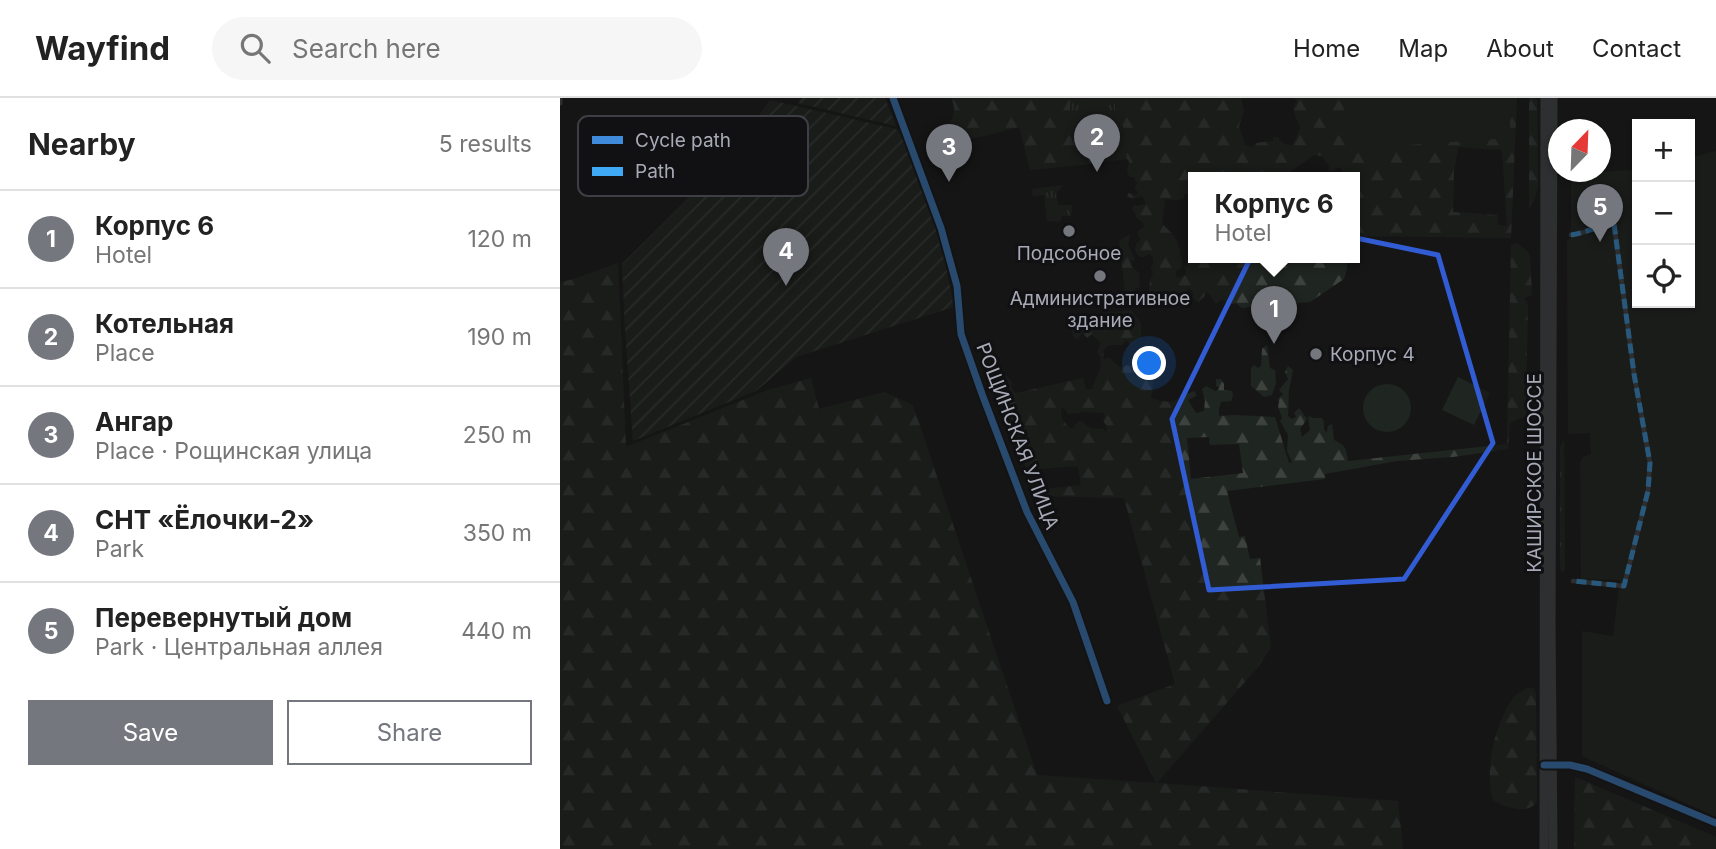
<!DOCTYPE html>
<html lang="en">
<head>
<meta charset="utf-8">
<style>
  :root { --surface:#fff; --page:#f6f6f6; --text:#222; --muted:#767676; --line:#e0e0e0; --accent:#75777f }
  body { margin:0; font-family:Inter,sans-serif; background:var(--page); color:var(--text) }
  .controls { position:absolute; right:21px; top:21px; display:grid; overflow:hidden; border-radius:0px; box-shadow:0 2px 5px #0004 }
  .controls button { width:63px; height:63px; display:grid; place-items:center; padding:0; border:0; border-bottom:2px solid var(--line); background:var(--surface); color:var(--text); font:35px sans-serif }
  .compass { position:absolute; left:988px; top:21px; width:63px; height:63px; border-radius:50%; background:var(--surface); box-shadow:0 2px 5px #0004; rotate:23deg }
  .you { position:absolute; left:590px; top:266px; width:24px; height:24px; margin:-18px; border:5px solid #fff; border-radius:50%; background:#1a73e8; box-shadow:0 0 0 10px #1a73e833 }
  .badge { display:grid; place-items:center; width:46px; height:46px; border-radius:50%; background:var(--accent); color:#fff; font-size:23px; font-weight:700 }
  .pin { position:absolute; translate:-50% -58px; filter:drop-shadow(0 2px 4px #0008) }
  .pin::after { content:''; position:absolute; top:37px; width:24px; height:21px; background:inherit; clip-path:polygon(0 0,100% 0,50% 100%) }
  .popup { position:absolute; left:628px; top:74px; width:172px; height:91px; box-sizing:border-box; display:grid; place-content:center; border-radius:0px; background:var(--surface); filter:drop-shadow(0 2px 5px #0005); font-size:23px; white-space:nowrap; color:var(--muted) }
  .popup b { font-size:26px; color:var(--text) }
  .popup::after { content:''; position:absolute; left:50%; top:100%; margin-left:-14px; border:14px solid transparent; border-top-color:var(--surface) }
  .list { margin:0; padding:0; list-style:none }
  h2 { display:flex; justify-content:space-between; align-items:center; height:91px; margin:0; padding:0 28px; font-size:30px }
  h2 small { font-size:23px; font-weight:400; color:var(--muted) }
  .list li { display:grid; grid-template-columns:46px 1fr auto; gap:21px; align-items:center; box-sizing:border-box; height:98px; padding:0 28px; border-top:2px solid var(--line) }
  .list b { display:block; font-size:26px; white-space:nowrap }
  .list p { margin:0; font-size:23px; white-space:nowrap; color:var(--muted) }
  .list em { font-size:23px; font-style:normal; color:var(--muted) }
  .actions { display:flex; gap:14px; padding:21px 28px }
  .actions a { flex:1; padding:16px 0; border:2px solid var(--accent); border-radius:0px; text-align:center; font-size:24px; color:var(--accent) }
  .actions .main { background:var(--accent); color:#fff }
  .icon { flex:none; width:38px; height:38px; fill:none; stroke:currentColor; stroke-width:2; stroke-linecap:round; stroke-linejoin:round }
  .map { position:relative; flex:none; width:1156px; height:751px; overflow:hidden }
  header { display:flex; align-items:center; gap:42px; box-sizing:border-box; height:98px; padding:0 35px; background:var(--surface); border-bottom:2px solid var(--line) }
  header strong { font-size:33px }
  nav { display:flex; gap:38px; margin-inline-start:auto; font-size:24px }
  .search { width:490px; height:63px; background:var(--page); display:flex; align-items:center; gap:18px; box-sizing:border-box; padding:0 24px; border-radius:38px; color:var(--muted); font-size:26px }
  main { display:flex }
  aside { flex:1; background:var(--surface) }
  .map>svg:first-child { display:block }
  .grass { fill:url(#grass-tufts) }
  .forest { fill:url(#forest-firs); fill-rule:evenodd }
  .park { fill:#1f2520 }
  .garden { fill:url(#garden-furrows) }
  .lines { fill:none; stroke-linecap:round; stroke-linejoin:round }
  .pedestrian { stroke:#4b4c4f; stroke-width:4.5 }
  .minor { stroke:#4b4c4f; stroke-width:5 }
  .primary { stroke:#4d4e51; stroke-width:9 }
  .quiet { stroke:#3fa9f5; stroke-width:5; stroke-dasharray:10 5; stroke-linecap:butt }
  .cycleway-casing { stroke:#111012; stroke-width:11 }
  .cycleway { stroke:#408adc; stroke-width:7 }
  .marked { fill:none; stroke:#325cd3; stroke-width:5; stroke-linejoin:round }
  .poi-dot { fill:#75777f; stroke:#111012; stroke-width:2.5 }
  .labels { text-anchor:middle; stroke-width:6; stroke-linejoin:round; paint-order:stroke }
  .poi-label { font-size:19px; fill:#a8abb7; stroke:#111012 }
  .street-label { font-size:19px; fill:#a8abb7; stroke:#111012 }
  .key { fill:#111012; stroke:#3e3e44; stroke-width:2 }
  .key-label { font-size:19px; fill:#a8abb7 }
</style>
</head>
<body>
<header>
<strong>Wayfind</strong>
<div class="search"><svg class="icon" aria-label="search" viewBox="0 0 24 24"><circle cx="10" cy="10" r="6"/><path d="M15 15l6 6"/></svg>Search here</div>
<nav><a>Home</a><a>Map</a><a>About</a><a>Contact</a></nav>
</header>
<main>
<aside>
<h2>Nearby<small>5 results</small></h2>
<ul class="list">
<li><span class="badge">1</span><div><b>Корпус 6</b><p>Hotel</p></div><em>120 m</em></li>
<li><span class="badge">2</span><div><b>Котельная</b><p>Place</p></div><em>190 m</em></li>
<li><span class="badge">3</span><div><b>Ангар</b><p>Place · Рощинская улица</p></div><em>250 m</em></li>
<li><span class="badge">4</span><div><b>СНТ «Ёлочки-2»</b><p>Park</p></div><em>350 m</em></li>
<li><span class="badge">5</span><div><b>Перевернутый дом</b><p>Park · Центральная аллея</p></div><em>440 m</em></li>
</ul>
<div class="actions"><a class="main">Save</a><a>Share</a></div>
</aside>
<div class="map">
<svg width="1156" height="751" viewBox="0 0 1156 751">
  <defs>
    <pattern id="grass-tufts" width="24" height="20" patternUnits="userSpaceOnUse" patternTransform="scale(1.75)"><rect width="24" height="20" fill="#1f2520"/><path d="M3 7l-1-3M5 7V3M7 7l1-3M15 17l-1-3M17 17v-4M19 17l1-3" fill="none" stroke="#3d423e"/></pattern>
    <pattern id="forest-firs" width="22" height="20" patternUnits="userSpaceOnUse" patternTransform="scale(1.75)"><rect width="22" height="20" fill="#1f2520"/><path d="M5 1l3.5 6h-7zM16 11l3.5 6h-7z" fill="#3d423e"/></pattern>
    <pattern id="garden-furrows" width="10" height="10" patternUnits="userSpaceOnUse" patternTransform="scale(1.75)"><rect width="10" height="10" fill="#1f2520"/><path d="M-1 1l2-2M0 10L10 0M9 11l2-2" fill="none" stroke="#3d423e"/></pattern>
  </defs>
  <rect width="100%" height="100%" fill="#161616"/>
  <g class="grass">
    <polygon points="555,0 555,10 563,27 567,61 522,67 522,27 510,16 509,1"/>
    <polygon points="503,87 496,95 498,107 512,107 511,118 502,118 500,124 487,123 484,97 473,98 472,91"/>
    <polygon points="1004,341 1005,469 1004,474 1001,473 1000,466 1000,350"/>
  </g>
  <g class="forest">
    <path d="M391,0H510V15L516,16L522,27V67L470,72L459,29L416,40L393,39L390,33V23C396,17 395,8 391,0Z"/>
    <path d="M555,0H681L684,13L679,28L685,47L692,49L696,45L713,43V39H718C722,45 726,48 733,47L740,30C738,20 729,12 737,4L734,0H957L951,140L795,138L794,80H788V75L783,74L781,70H777L774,73H769V68L762,58L754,57L721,80H634L633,92L631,96H624V100L618,102L605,101L602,126C612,135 618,141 620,154C621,161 623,164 621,171L617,172L615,176L618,180L626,177L625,169L628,168L627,163L631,162L633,157L634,160H787V171L784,181L750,204L682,210L676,205L668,207L666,204L662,201L656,206L650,197L646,194L644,199L638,204L632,199L634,196L631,191H627V197L620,198L612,194L589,195L590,181L593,176L591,170L593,166V160L589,156L584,159H580C573,152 574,147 581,141L578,138V133L584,129L583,125L576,119L575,114L572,111L573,108L576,106V108L586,106L582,98L572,101L567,98L569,95L577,97L578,94L575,91V89L577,85L574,79H570L567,74L569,63L567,61L563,27C555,21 555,9 555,0ZM898,49L942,52L947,128L938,127L937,117L893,114L894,74Z"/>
    <polygon points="969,0 977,0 978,89 973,105 969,110"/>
    <polygon points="570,136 568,147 575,162 570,163 572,169 579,175 580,189 575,190 576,194 572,199 565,194 559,143"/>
    <path d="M957,145L968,154L970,158L972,197L963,201L967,203L968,211L966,297L968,317L950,325L948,351L893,359L837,363L765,376V381L667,393L679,439L685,438L690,461L700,460L711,550L697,570L597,685L838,703L843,751H0V184L14,181L58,165L66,349L208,292L251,280L259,311L325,294L353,307L477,677L596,685L557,608L615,586L564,400L474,398L430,252L435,257L444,276L451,283L452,291L456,295L523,280L526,291H532C536,278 546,267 537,254L541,245L532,236L527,240L522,234L518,241L514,240L511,229L520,218L571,212L581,225V240L576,241L571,247L566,242L562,247H548L543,253L544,261L549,260L561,270L567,267L573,269L575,278H587L593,283L592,296L590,300C595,302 607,305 613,303C621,301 626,295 635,293L636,298L628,302L636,315L644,313L645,302L642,291L646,288L655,293L658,292L659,289L656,288V281H661L664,286V292L672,293L673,297L671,303L661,304L659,311V318L673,317L715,319L729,365L732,364L727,353L728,337L720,323L722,320L718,309L719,304L718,301L723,296L719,292L728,281L725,274L728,268L733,272L729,292L728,318L732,321L736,319L734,315L739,310L747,321L740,331L742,339L750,332L748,318L754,320H762L764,324V332L767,334L768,328L772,326L774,342C787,348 786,351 788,363L947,346L951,147ZM501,310L505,311L508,316L525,314L544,315L545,318L543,323L547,328L546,335L544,331C531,329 532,334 522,323L518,324L512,331C503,325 501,320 501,310ZM649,339L650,347L679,346L683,375L631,381L627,340ZM518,368L521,387L477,392L476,371Z"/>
    <polygon points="707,247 710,270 715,272 716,285 712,297 704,299 691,288 691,270 694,267 698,270 701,268 702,251"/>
    <path d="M967,590H973L976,596L977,703C969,718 945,709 933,702C924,673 935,624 954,599C957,595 962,593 967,590Z"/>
    <polygon points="1015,679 1156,739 1156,751 1014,751"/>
  </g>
  <g class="park">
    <polygon points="783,0 948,0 951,40 787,51"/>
    <polygon points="1156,53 1156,719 1022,658 1022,533 1053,538 1060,482 1021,481 1020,365 1023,359 1031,356 1030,335 1008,336 1007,142 1011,141 1011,75 1077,72 1077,205 1130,205 1130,60"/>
    <polygon points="898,279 930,295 914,327 882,312"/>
    <circle cx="827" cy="310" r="24"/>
  </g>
  <g class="garden">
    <polygon points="241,0 325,0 336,28 238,5"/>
    <polygon points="210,2 336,31 343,39 379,133 394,209 236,259 196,293 73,343 65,232 62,166 168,61"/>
  </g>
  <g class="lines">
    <path class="pedestrian" d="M1011,137C1026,135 1039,127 1054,126L1074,276L1090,365L1088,393L1064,488L1013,483"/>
    <g class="minor">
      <polyline points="333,0 381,130 397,188 401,236 422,296 467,414 513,504 547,603"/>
      <polyline points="0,5 0,0"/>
      <polyline points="991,667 1010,667 1027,671 1156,725"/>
    </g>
    <g class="primary">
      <polyline points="984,751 985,0"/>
      <polyline points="993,751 991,525 993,0"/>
    </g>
    <path class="quiet" d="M1011,137C1026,135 1039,127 1054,126L1074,276L1090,365L1088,393L1064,488L1013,483"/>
    <g class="cycleway-casing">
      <g id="cycleway">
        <polyline points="333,0 381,130 397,188 401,236 422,296 467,414 513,504 547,603"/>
        <polyline points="984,667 1010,667 1027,671 1156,725"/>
      </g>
    </g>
    <use href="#cycleway" class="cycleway"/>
  </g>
  <path d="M0 0H1156V751H0ZM709,122L878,157L933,345L844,481L649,492L612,321Z" fill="#161616" fill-opacity=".55" fill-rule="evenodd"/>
  <path class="marked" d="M709,122L878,157L933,345L844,481L649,492L612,321Z"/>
  <g class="poi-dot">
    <circle cx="509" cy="133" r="7"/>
    <circle cx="540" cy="178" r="7"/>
    <circle cx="756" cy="256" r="7"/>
  </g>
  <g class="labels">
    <g class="poi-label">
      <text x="509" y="162">Подсобное</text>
      <text x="540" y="207">Административное<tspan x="540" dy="22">здание</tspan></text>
      <text x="770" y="263" text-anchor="start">Корпус 4</text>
    </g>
    <g class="street-label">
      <text transform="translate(458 338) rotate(69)" y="7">РОЩИНСКАЯ УЛИЦА</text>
      <text transform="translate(974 375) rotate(-90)" y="7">КАШИРСКОЕ ШОССЕ</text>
    </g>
  </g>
  <rect x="18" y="18" width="230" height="80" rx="10" class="key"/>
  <rect x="32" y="38" width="31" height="8" fill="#408adc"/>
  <rect x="32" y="69" width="31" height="9" fill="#3fa9f5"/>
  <g class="key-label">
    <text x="75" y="49">Cycle path</text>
    <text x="75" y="80">Path</text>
  </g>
</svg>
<div class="controls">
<button>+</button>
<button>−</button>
<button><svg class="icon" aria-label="locate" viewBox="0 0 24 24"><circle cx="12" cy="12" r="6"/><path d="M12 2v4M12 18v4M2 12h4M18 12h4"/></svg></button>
</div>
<svg class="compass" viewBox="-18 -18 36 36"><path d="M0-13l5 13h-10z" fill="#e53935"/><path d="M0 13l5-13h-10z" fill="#767676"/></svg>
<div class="you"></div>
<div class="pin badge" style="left:714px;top:246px">1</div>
<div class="popup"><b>Корпус 6</b>Hotel</div>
<div class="pin badge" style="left:537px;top:74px">2</div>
<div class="pin badge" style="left:389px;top:84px">3</div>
<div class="pin badge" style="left:226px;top:188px">4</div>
<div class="pin badge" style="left:1040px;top:144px">5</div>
</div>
</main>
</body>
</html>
